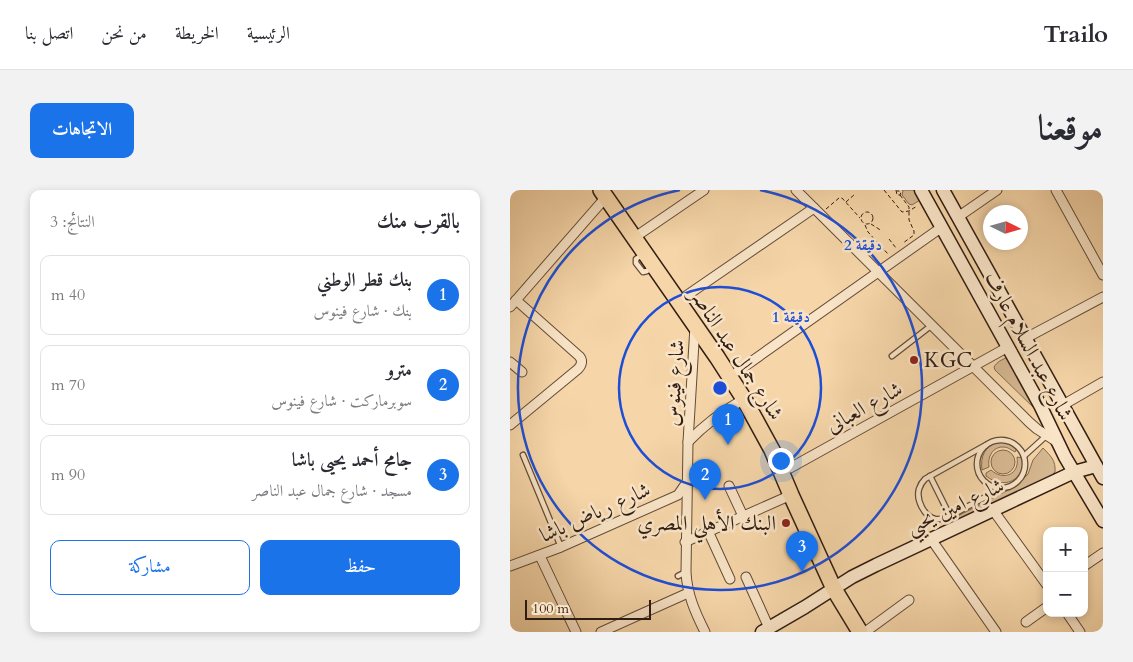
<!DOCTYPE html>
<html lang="ar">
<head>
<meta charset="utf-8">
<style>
  :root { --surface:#fff; --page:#f2f2f3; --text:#2b2b33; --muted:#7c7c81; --line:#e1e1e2; --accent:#1a73e8 }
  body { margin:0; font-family:Cardo,Amiri,serif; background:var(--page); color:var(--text); direction:rtl }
  .controls { position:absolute; right:15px; bottom:15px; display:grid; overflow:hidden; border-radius:10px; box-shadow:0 2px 8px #0003 }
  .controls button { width:45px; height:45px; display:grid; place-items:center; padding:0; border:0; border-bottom:1px solid var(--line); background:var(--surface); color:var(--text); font:25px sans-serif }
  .compass { position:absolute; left:473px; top:15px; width:45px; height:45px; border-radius:50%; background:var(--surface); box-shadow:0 2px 8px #0003; rotate:95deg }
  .scale { position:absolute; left:15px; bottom:12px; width:126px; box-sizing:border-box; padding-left:5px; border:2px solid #311e13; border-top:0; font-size:14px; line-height:18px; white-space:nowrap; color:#311e13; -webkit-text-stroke:4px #f9e4c7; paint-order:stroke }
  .you { position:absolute; left:270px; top:270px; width:18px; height:18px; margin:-12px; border:4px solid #fff; border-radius:50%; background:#1a73e8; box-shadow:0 0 0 8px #1a73e833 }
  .badge { display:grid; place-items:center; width:32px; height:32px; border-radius:50%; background:var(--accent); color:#fff; font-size:16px; font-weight:700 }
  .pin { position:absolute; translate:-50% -41px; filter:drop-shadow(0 1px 2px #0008) }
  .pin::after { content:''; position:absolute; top:26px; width:18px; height:15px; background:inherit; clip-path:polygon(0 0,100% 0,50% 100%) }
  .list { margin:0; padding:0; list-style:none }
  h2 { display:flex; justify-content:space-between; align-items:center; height:65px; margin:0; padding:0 20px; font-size:21px }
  h2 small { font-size:16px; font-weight:400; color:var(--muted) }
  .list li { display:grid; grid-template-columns:32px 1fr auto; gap:15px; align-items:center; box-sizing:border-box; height:80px; margin:0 10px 10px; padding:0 10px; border:1px solid var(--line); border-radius:10px }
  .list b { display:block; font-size:19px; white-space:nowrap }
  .list p { margin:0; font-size:16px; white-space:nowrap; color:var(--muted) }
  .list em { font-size:16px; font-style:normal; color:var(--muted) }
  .actions { display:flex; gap:10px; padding:15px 20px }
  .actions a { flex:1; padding:11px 0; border:1px solid var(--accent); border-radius:10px; text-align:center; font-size:18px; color:var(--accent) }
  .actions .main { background:var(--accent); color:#fff }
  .map { position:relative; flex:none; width:593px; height:442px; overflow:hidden; direction:ltr; border-radius:10px }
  header { display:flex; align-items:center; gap:30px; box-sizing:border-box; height:70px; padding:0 25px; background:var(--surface); border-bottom:1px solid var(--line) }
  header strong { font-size:24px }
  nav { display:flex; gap:28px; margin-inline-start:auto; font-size:18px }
  .intro { display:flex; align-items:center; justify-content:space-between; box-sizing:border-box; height:120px; padding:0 30px }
  h1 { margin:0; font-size:35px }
  .button { padding:12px 22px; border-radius:10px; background:var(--accent); color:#fff; font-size:18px; font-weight:700 }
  main { display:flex; gap:30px; padding:0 30px }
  aside { flex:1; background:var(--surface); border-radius:10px; box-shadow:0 2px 8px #0003 }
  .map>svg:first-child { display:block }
  .green { fill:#d5b790; stroke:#836a52 }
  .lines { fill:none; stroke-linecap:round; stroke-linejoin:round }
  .lane-casing { stroke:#624c38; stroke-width:7 }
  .street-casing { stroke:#624c38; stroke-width:11 }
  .secondary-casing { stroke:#311e13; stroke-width:15 }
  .primary-casing { stroke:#311e13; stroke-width:18 }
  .path { stroke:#311e13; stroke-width:1; stroke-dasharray:4 2.5; stroke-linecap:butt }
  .lane { stroke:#f9e4c7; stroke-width:4.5 }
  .street { stroke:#f9e4c7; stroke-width:9 }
  .secondary { stroke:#f9e4c7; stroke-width:12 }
  .primary { stroke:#f6d6a9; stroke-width:15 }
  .ring { fill:none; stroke:#1d4ed8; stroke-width:2.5 }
  .poi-dot { fill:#8f2418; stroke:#f9e4c7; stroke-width:2 }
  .labels { text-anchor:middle; stroke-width:5; stroke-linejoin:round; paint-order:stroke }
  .street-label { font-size:21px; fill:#311e13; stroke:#f9e4c7 }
  .poi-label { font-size:21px; fill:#311e13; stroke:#f9e4c7; text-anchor:start }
  .centre { fill:#1d4ed8; stroke:#f9e4c7; stroke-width:2.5 }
  .ring-label { font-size:15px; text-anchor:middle; font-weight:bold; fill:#1d4ed8; stroke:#f9e4c7; stroke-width:5; stroke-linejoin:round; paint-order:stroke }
</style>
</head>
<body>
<header>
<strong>Trailo</strong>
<nav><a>الرئيسية</a><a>الخريطة</a><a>من نحن</a><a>اتصل بنا</a></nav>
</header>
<div class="intro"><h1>موقعنا</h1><a class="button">الاتجاهات</a></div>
<main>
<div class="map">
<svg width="593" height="442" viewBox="0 0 593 442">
  <rect width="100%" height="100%" fill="#f6d6a9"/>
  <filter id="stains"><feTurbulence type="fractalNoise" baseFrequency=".004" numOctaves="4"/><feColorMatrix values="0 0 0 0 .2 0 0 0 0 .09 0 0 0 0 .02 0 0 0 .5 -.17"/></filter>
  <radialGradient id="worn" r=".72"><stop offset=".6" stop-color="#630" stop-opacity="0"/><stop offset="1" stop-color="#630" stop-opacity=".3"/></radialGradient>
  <g class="green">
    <polygon points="392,0 404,0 410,10 402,15 399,14 392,5 393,1"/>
    <path d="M496,168L501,170L525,219L485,180L484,177C487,172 491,170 496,168Z"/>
    <path d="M488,251C496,250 504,251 506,260L505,262C501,260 498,257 494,257C483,256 477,267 479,277L472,280C470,266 475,257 488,251Z"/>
    <path d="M533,258C541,266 546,271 545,282L541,286L444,334L443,330L444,328L506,296L518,284L523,270Z"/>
    <circle cx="493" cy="272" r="12"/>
    <path d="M507,267L513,268C514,291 494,300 476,286V283L481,280C493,291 510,285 507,267Z"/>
  </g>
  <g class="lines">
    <g class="lane-casing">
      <g id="lane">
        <polyline points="132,65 126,69 126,73 133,82 137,81 141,78"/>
        <polyline points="382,166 422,135"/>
        <circle cx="491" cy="274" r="24"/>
        <path d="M476,255L415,289C412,292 410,296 409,299C406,310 414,326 425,329C430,330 435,328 440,326L492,298"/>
        <polyline points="13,265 51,357"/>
        <polyline points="514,266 536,246"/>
        <polyline points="420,286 440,326"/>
        <polyline points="168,386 176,382"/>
      </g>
    </g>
    <g class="street-casing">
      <g id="street">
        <polyline points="286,0 519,232 527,239 547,252"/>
        <polyline points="546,0 593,85"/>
        <polyline points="448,27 487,0"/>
        <polyline points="131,43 194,0"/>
        <polyline points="176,106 304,18"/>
        <polyline points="0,117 96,7"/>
        <path d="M185,136L178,252L176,382C177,404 185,422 195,442"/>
        <polyline points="516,148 593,107"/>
        <polyline points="0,172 12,182"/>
        <polyline points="228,181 432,37"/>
        <polyline points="553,215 593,192"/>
        <path d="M0,235L68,179C72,175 73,170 69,166L6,110"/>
        <path d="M178,252C195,234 213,221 234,209"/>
        <polyline points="280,278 498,157"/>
        <polyline points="219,296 233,326"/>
        <polyline points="483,320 537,395"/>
        <polyline points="198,341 220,389"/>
        <polyline points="421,349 486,442"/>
        <polyline points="175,352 281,305"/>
        <polyline points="30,366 66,442"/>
        <polyline points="0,376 51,357 168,305 177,292"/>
        <polyline points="574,376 593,363"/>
        <polyline points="236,387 259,438"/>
        <polyline points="557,423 570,442"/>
        <polyline points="516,432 537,417"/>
        <polyline points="358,440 399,410"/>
        <polyline points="91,442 178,403"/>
      </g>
    </g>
    <g class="secondary-casing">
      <g id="secondary">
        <polyline points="411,0 530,215 555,267 593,331"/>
        <polyline points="433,0 593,288"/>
        <polyline points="252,442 295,417 342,387 366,375 564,282 586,276"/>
      </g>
    </g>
    <g class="primary-casing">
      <polyline id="primary" points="91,0 207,167 234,209 262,260 281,305 324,399 350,442"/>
    </g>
    <g class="path">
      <polyline points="374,0 392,22 399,21 407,16"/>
      <polyline points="386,0 387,5 390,5 391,2 389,1 387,1"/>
      <polyline points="390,5 399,17 399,30 404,41 404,45 393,53"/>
      <polyline points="336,12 345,4"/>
      <polyline points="316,19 329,8 332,8 350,28"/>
      <circle cx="357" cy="28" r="6"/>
      <polyline points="361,34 372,41"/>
      <polyline points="355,35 358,42 378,64"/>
      <polyline points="379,49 386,58"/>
    </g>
    <use href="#lane" class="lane"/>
    <use href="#street" class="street"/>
    <use href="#secondary" class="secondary"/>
    <use href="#primary" class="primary"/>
  </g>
  <g class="ring">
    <circle cx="210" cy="198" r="101"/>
    <path d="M250 0A202 202 0 1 1 170 0"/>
  </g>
  <g class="poi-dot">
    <circle cx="404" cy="170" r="5"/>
    <circle cx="276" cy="333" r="5"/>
  </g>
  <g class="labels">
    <g class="street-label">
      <text transform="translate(519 156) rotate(62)" y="7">شارع عبد السلام عارف</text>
      <text transform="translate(227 164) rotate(57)" y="7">شارع جمال عبد الناصر</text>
      <text transform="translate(164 193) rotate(-86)" y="7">شارع فينوس</text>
      <text transform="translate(354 217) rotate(-29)" y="7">شارع العبانى</text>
      <text transform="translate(445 316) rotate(-25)" y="7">شارع امين يحيي</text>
      <text transform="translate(85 322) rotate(-24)" y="7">شارع رياض باشا</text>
    </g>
    <g class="poi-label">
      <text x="414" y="177">KGC</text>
      <text x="266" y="340" text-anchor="end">البنك الأهلي المصري</text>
    </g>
  </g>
  <circle cx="210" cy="198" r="8" class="centre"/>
  <g class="ring-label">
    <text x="353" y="60">2 دقيقة</text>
    <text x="281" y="132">1 دقيقة</text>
  </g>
  <rect width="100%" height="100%" filter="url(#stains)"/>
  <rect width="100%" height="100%" fill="url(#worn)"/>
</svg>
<div class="controls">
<button>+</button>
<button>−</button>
</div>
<svg class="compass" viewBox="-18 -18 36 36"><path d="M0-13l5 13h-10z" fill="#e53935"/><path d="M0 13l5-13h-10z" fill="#7c7c81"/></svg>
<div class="scale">100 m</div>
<div class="you"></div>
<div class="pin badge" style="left:218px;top:255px">1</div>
<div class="pin badge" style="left:195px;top:310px">2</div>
<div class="pin badge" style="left:292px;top:382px">3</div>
</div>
<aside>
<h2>بالقرب منك<small>النتائج: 3</small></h2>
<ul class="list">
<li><span class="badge">1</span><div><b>بنك قطر الوطني</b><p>بنك · شارع فينوس</p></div><em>40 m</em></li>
<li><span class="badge">2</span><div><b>مترو</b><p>سوبرماركت · شارع فينوس</p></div><em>70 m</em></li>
<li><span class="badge">3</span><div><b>جامح أحمد يحيى باشا</b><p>مسجد · شارع جمال عبد الناصر</p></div><em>90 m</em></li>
</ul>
<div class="actions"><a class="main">حفظ</a><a>مشاركة</a></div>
</aside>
</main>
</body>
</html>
